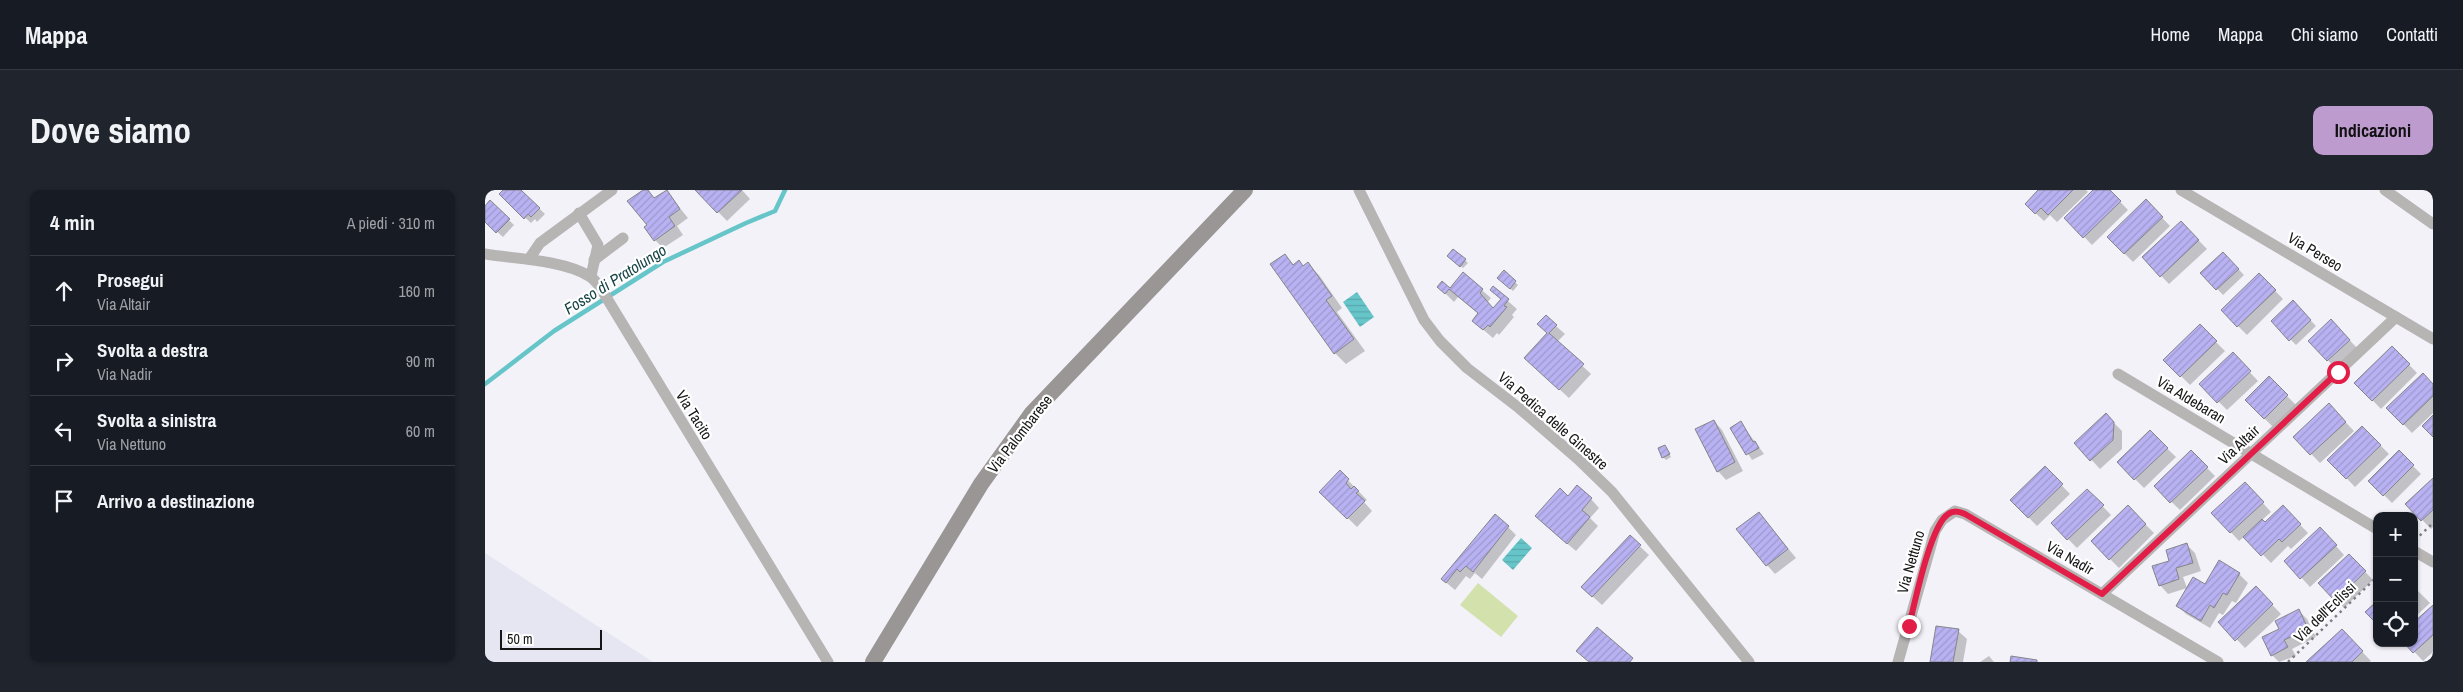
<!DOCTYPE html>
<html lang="it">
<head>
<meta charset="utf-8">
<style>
  :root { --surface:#171b24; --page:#20242c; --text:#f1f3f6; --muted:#9ea1a6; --line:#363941; --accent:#bd9bcf }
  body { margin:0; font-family:"Archivo Narrow",sans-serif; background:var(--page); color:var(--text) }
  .controls { position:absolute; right:15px; bottom:15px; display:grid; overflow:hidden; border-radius:10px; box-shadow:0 1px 4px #0004 }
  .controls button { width:45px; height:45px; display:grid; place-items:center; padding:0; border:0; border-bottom:1px solid var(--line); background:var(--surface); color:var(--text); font:25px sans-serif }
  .scale { position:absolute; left:15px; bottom:12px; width:102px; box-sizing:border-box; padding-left:5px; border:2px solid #151516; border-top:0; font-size:14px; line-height:18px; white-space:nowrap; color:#151516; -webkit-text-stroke:4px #fff; paint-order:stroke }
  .stop { position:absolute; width:15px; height:15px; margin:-11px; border:4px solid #e11d48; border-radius:50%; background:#fff }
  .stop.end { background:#e11d48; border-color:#fff; box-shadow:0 1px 5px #0008 }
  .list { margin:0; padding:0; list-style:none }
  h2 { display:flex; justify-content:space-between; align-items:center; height:65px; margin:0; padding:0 20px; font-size:21px }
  h2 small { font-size:16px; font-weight:400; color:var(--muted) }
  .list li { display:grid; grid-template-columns:32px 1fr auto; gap:15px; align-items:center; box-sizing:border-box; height:70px; padding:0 20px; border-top:1px solid var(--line) }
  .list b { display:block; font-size:19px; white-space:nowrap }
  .list p { margin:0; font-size:16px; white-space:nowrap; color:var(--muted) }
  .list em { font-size:16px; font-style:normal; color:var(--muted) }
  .icon { flex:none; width:28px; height:28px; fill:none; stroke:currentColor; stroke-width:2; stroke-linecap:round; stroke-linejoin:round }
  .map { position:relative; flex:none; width:1948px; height:472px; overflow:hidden; border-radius:10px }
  header { display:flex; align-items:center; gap:30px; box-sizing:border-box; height:70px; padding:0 25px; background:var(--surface); border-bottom:1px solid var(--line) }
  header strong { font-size:24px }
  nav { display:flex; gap:28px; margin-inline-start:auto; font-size:18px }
  .intro { display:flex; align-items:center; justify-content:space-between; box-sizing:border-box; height:120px; padding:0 30px }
  h1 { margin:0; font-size:35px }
  .button { padding:12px 22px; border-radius:10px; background:var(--accent); color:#111; font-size:18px; font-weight:700 }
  main { display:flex; gap:30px; padding:0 30px }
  aside { flex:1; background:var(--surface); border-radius:10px; box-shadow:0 1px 4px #0004 }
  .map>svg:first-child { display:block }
  .built { fill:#e6e6f2 }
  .park { fill:#d3e2ac }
  .water { fill:url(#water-rules) }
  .shadow { fill:#0003 }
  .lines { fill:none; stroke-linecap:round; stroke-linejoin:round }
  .stream { stroke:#66c5c9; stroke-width:4.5 }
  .building { fill:url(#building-hatch); stroke:#848489 }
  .path { stroke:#807f83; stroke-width:2.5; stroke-dasharray:2.5 4; stroke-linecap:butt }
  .street { stroke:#b7b4b4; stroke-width:11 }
  .secondary { stroke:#9a9695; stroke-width:16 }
  .route { stroke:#e11d48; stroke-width:6 }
  .labels { text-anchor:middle; stroke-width:4.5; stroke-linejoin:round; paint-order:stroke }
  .street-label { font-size:15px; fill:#151516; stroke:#fff }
  .water-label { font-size:16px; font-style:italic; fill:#164345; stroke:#fff }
</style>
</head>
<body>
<header>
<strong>Mappa</strong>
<nav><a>Home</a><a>Mappa</a><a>Chi siamo</a><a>Contatti</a></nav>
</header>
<div class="intro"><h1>Dove siamo</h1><a class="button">Indicazioni</a></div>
<main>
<aside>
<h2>4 min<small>A piedi · 310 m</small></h2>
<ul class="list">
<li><svg class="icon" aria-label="ahead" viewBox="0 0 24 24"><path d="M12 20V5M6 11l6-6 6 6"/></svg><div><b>Prosegui</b><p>Via Altair</p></div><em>160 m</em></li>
<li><svg class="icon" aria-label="right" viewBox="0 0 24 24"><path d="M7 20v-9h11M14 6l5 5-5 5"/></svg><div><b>Svolta a destra</b><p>Via Nadir</p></div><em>90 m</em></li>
<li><svg class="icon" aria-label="left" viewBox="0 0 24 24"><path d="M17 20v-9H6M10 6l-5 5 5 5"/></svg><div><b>Svolta a sinistra</b><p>Via Nettuno</p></div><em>60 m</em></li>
<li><svg class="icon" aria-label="arrive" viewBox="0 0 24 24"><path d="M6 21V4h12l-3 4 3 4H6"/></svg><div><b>Arrivo a destinazione</b></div></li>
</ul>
</aside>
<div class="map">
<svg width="1948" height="472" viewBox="0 0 1948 472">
  <defs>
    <pattern id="water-rules" width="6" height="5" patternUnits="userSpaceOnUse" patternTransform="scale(1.25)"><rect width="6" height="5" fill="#66c5c9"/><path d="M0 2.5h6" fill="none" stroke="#58a8ac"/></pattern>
    <pattern id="building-hatch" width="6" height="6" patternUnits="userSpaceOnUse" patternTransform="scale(1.25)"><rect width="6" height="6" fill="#b8b2f2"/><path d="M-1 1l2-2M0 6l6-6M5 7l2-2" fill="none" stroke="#9d98cf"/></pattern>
  </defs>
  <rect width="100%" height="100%" fill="#f3f2f8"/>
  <polygon class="built" points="0,363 168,472 0,472"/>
  <polygon class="park" points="993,393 1033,426 1016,447 975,415"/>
  <g class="water">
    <polygon points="872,102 889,127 875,137 858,112"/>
    <polygon points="1036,348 1047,358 1028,380 1017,370"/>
  </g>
  <g class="shadow">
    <polygon points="20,0 35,0 60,24 52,32 50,29 46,33 15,4"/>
    <polygon points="160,0 170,8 181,1 203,28 192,36 198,45 178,58 170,50 164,35"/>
    <polygon points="212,0 257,0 265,9 242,31"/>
    <polygon points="1555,0 1601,0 1603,2 1572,32 1565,25 1559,31 1541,14"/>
    <polygon points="1610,0 1624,0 1643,20 1607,55 1581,28"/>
    <polygon points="1661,11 1685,36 1648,72 1623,47"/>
    <polygon points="5,12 29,35 18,47 0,31 0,17"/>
    <polygon points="1696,32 1722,59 1684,94 1658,67"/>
    <polygon points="969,60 983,73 978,78 964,66"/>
    <polygon points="1738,63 1759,85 1738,105 1717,83"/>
    <polygon points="800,66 809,75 819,77 823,74 834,85 857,118 852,122 880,161 861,174 850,163"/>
    <polygon points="1019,82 1033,95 1028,101 1014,88"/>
    <polygon points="978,84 1006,108 1002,113 1009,119 1016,110 1006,100 1008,98 1032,119 1027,125 1029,127 1014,145 1012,143 1008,148 988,131 994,124 973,107 969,112 954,97 958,93 965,100"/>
    <polygon points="1774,84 1798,109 1762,145 1737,120"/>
    <polygon points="1808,112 1831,136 1811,155 1787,131"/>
    <polygon points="1054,134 1071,136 1080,144 1072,152 1106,184 1084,208 1050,177 1063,144"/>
    <polygon points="1715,136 1740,161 1705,195 1680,170"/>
    <polygon points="1855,140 1873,159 1851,179 1825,151"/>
    <polygon points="1907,157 1932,183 1896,219 1871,193"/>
    <polygon points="1748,164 1773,191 1742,220 1716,194"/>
    <polygon points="1784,188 1811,215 1788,237 1761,210"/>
    <polygon points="1948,195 1948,223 1927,243 1903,218"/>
    <polygon points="1844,215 1869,241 1835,273 1810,247"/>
    <polygon points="1621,225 1637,241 1637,259 1615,279 1591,253"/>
    <polygon points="1229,231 1237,240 1258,281 1241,290 1233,281"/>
    <polygon points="1256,233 1279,264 1267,270 1247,238"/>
    <polygon points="1877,237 1904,264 1870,297 1844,270"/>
    <polygon points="1665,242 1691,267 1659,298 1633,272"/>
    <polygon points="1180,256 1186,267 1181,270 1178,267"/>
    <polygon points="1706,262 1730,286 1695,320 1670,296"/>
    <polygon points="1914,262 1936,284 1907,313 1885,291"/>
    <polygon points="1560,278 1585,304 1552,336 1527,310"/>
    <polygon points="855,282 882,310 879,312 887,321 872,337 836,302"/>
    <polygon points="1948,290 1948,337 1946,339 1922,314"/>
    <polygon points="1602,300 1626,325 1592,358 1568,334"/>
    <polygon points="1768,302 1786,322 1777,330 1780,334 1798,317 1823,343 1806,359 1803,356 1786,373 1760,346 1754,351 1728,323"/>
    <polygon points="1106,309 1114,318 1105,328 1113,336 1091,361 1060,335"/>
    <polygon points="1643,317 1669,343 1634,378 1608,352"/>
    <polygon points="1274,323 1311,368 1290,384 1282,375"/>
    <polygon points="1023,337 1031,345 997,389 990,383 985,389 981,386 970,400 957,389"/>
    <polygon points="1145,347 1164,365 1117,415 1106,405"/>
    <polygon points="1844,348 1859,365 1825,397 1801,371"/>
    <polygon points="1702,355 1710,363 1716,381 1698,387 1702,398 1683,404 1675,395 1686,372"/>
    <polygon points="1864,365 1888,390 1859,418 1835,393"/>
    <polygon points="1754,384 1763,393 1751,413 1747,411 1738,425 1734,423 1725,438 1701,424 1693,416"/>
    <polygon points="1929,397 1945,413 1929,428"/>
    <polygon points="1771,398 1796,424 1760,458 1735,432"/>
    <polygon points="1948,417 1948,462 1938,471 1921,453 1929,453"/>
    <polygon points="1814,421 1822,429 1831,447 1807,459 1811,466 1794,472 1787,465 1796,439"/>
    <polygon points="1473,441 1482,449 1478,472 1446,472"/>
    <polygon points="1865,449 1886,471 1884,472 1823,472"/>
    <polygon points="1504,466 1509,472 1495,472"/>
  </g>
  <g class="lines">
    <polyline class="stream" points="0,194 69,141 178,72 261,33 290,21 300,0"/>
  </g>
  <g class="building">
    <polygon points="18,0 36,0 55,18 46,27 43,24 39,29 14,4"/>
    <polygon points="158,0 163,0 169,8 182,0 195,19 184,27 190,36 169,51 159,37 162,35 142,11"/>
    <polygon points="210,0 257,0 232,23"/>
    <polygon points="1553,0 1588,0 1563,25 1556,18 1550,24 1540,14"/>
    <polygon points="1608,0 1625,0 1636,11 1598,48 1579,28"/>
    <polygon points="1661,9 1678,27 1639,64 1622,47"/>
    <polygon points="5,10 25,29 11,43 0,32 0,16"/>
    <polygon points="1696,31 1714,50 1675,87 1657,67"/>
    <polygon points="968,59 981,69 975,77 962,66"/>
    <polygon points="1738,62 1754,79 1731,100 1715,83"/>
    <polygon points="800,64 808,75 814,70 818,76 823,72 847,106 841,110 869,149 849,164 785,74"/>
    <polygon points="1019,80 1031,91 1025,99 1012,88"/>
    <polygon points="978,82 998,99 995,103 1008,118 1016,109 1005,100 1008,96 1024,109 1019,116 1022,117 1005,137 1003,135 998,140 987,131 993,123 964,99 960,104 952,97 957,91 965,98"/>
    <polygon points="1774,83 1791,100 1752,137 1736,120"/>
    <polygon points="1808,110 1826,130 1804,151 1786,131"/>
    <polygon points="1061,125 1072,135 1064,143 1099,174 1074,200 1039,168 1062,143 1052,134"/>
    <polygon points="1846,129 1865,150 1842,171 1823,151"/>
    <polygon points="1715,134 1732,151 1695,187 1678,170"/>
    <polygon points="1907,156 1925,174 1887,211 1869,193"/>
    <polygon points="1748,162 1766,181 1732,213 1714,194"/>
    <polygon points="1938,183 1948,194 1948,206 1918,235 1901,218"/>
    <polygon points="1784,186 1803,205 1779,229 1760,210"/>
    <polygon points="1844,213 1861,232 1825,265 1808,247"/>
    <polygon points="1621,223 1629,232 1628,250 1605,271 1589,253"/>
    <polygon points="1948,225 1948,247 1937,236"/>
    <polygon points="1229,230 1250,272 1232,282 1210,239"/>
    <polygon points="1256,231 1268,252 1270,251 1274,258 1261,265 1245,238"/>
    <polygon points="1877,236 1896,255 1861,289 1842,270"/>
    <polygon points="1665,240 1683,258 1649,290 1632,272"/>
    <polygon points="1180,255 1185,264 1177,268 1173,258"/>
    <polygon points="1706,260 1723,277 1685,313 1669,296"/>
    <polygon points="1914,260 1929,275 1898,306 1883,291"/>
    <polygon points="1560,276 1578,294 1543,328 1525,310"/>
    <polygon points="855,280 864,289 861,293 866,299 869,296 874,301 871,303 880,311 862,329 834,302"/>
    <polygon points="1948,288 1948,320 1936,331 1920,314"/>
    <polygon points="1760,292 1779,312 1745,343 1726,323"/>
    <polygon points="1092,295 1107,308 1097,320 1105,327 1082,354 1050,326 1075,298 1083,306"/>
    <polygon points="1602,299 1619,315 1582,350 1566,333"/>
    <polygon points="1643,315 1661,334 1624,370 1606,351"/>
    <polygon points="1798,315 1816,334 1797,352 1794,349 1776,366 1758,347 1777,329 1780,332"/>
    <polygon points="1274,322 1303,359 1281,376 1251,339"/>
    <polygon points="1010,324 1024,336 988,382 981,376 975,382 972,379 961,393 956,389"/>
    <polygon points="1835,337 1852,355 1815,389 1799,371"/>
    <polygon points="1145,345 1156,355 1107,407 1096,397"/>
    <polygon points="1702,353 1708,373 1691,378 1694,389 1674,396 1667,376 1684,371 1681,360"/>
    <polygon points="1864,364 1881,381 1850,411 1833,393"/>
    <polygon points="1734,370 1755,383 1742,405 1738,403 1729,418 1725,415 1716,431 1691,416 1708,387 1720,394"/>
    <polygon points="1771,396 1788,414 1750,451 1733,432"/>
    <polygon points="1892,411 1892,434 1880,422"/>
    <polygon points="1948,415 1948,445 1928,463 1919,453 1929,453 1929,432"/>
    <polygon points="1814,419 1823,439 1799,450 1803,457 1786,466 1777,447 1794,439 1790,431"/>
    <polygon points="1451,436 1474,439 1468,472 1445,472"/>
    <polygon points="1112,437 1148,468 1145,472 1104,472 1091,461"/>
    <polygon points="1857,439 1878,461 1867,472 1821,472"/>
    <polygon points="1526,466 1552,470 1552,472 1525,472"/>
  </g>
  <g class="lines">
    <g class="path">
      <polyline points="1930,350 1948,333"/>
      <polyline points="1803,472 1892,387"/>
    </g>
    <g class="street">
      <polyline points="874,0 939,130 955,151 982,178 1034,218 1093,269 1127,302 1264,472"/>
      <polyline points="1696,0 1948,149"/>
      <polyline points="1900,0 1948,34"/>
      <polyline points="94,23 113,55 106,86"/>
      <path d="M0,64C30,69 78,70 104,86C108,88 112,93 115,97L343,472"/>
      <polyline points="44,69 55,53 127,0"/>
      <polyline points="109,70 138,48"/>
      <polyline points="1633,184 1892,339"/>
      <polyline points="1929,361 1948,372"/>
      <polyline points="1617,404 1911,127"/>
      <polyline points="1413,472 1450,341 1457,330 1470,321 1480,324 1733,472"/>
    </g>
    <polyline class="secondary" points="388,472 496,294 547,223 760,0"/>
  </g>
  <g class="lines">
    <path class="route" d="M1424,436C1430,412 1445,338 1462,325C1468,320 1473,321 1480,324L1617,404L1853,182"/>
  </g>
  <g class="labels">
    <g class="street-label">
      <text transform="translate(1830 62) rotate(31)" y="5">Via Perseo</text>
      <text transform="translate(1706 210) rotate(31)" y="5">Via Aldebaran</text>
      <text transform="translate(209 225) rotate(58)" y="5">Via Tacito</text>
      <text transform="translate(1068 231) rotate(41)" y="5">Via Pedica delle Ginestre</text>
      <text transform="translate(535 244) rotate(-52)" y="5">Via Palombarese</text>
      <text transform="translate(1754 255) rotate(-43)" y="5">Via Altair</text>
      <text transform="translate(1585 368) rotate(30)" y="5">Via Nadir</text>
      <text transform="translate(1426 372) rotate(-74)" y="5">Via Nettuno</text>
      <text transform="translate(1840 422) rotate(-44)" y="5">Via dell'Eclissi</text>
    </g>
    <g class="water-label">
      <text transform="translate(130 89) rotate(-32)" y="6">Fosso di Pratolungo</text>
    </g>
  </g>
</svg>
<div class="controls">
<button>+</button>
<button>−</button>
<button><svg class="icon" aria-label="locate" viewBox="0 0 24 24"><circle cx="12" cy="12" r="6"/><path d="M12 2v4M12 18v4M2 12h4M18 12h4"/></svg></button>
</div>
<div class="scale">50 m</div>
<div class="stop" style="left:1853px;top:182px"></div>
<div class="stop end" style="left:1424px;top:436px"></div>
</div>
</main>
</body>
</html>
